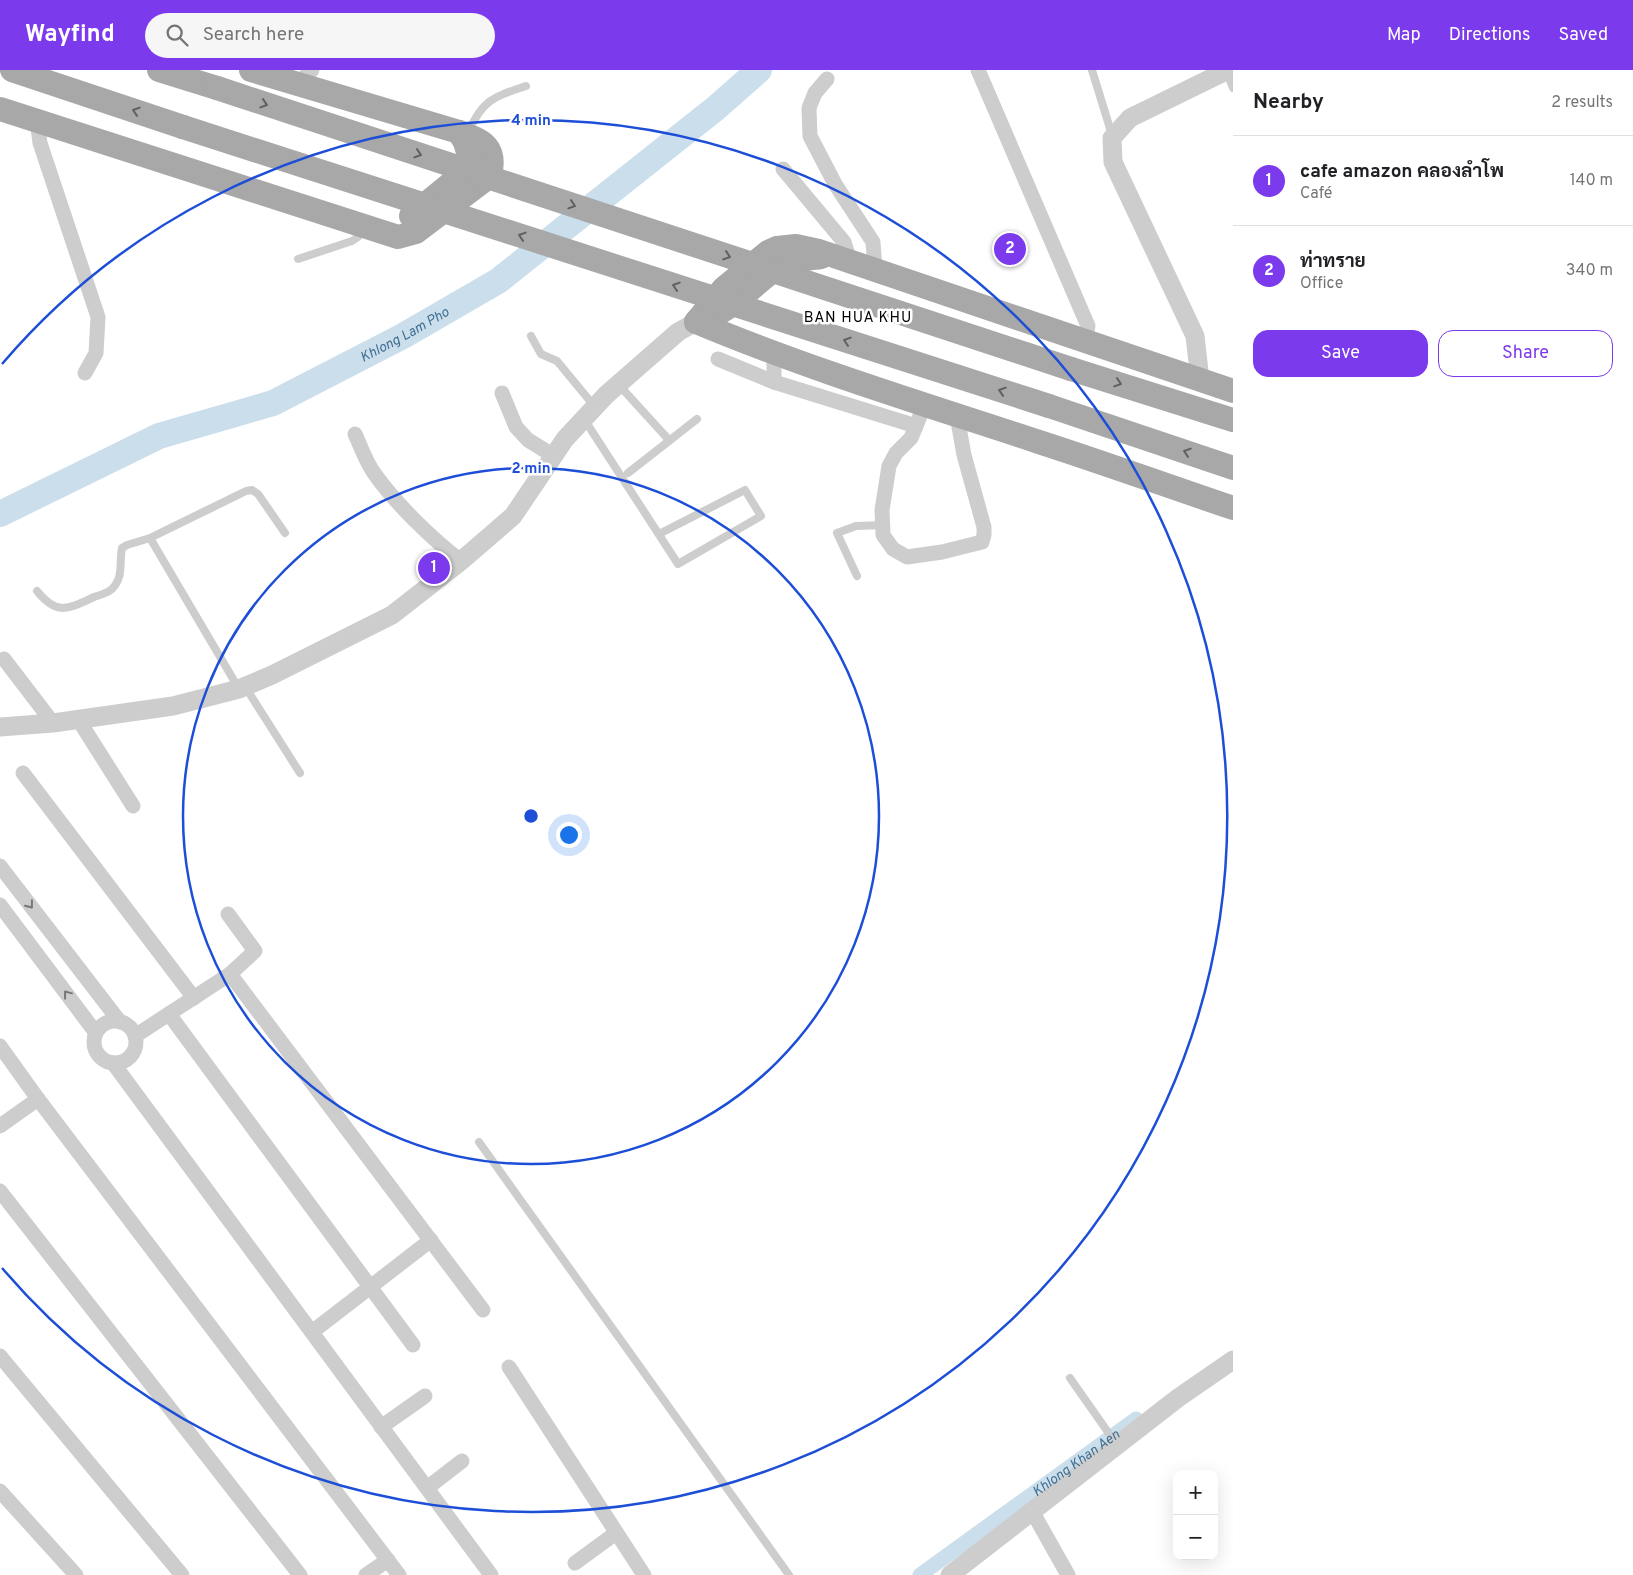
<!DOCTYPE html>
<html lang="en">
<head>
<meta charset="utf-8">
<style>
  :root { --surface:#fff; --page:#f6f6f6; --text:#202124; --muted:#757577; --line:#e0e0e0; --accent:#7c3aed }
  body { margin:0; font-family:Overpass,Sarabun,sans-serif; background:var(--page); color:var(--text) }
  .controls { position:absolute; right:15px; bottom:15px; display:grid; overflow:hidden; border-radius:10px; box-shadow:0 5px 20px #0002 }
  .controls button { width:45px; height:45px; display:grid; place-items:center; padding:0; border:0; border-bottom:1px solid var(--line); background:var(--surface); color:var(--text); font:25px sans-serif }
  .you { position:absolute; left:568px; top:764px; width:18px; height:18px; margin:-12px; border:4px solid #fff; border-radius:50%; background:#1a73e8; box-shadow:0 0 0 8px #1a73e833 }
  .badge { display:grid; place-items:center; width:32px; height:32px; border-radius:50%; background:var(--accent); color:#fff; font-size:16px; font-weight:700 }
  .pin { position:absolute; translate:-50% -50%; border:2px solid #fff; box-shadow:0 1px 5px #0006 }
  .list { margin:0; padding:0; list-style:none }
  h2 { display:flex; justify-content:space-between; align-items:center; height:65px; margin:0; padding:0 20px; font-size:21px }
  h2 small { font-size:16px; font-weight:400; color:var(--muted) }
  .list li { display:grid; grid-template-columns:32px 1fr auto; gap:15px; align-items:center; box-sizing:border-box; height:90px; padding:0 20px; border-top:1px solid var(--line) }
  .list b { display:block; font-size:19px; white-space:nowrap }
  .list p { margin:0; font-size:16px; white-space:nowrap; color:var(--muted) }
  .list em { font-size:16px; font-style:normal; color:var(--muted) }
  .actions { display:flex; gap:10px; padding:15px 20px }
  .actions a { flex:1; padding:11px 0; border:1px solid var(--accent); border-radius:15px; text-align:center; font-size:18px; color:var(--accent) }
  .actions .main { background:var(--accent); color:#fff }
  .icon { flex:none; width:28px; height:28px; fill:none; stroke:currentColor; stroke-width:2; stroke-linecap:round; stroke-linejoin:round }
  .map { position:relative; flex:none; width:1233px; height:1505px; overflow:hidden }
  header { display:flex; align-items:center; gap:30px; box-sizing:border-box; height:70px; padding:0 25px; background:var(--accent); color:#fff }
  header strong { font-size:24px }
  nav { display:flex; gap:28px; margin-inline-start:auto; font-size:18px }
  .search { width:350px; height:45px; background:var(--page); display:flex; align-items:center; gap:12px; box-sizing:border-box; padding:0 18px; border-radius:28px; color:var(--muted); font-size:19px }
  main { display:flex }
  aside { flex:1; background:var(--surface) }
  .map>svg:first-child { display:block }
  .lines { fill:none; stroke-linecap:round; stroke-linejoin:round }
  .canal { stroke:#cbdeec; stroke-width:15 }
  .river { stroke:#cbdeec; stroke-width:26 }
  .service { stroke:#cdcdcd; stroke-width:8 }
  .minor { stroke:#cdcdcd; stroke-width:15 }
  .tertiary { stroke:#cdcdcd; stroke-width:19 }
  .primary { stroke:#a8a8a8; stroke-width:24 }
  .primary-bridge { stroke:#a8a8a8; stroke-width:24 }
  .oneway { stroke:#606060 }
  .oneway2 { stroke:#777 }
  .ring { fill:none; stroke:#1d4ed8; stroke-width:2.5 }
  .labels { text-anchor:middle; stroke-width:5; stroke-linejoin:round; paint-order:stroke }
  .water-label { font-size:14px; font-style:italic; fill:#3f6e91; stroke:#fff }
  .quarter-label { font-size:15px; letter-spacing:1px; fill:#000; stroke:#fff }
  .centre { fill:#1d4ed8; stroke:#fff; stroke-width:2.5 }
  .ring-label { font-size:15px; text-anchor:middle; font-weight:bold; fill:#1d4ed8; stroke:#fff; stroke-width:5; stroke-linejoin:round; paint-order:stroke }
</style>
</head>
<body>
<header>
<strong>Wayfind</strong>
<div class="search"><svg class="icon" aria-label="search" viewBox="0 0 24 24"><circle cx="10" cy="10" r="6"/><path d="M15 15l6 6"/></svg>Search here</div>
<nav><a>Map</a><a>Directions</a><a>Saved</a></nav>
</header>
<main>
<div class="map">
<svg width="1233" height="1505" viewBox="0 0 1233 1505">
  <rect width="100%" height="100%" fill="#fff"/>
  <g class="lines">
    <path class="canal" id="s1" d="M920,1505L1136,1349"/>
    <path class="river" id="s2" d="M0,444L159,366L273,333L403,266L498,211L716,38L759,0"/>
    <g class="service">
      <polyline points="1092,0 1112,65"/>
      <polyline points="1226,1 1233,18"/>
      <path d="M468,63C482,30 493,27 526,16"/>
      <polyline points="298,189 352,171 358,167 364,158"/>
      <polyline points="531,266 541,284 557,291 595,337"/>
      <polyline points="618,314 669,370"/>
      <polyline points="584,349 678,494 761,446 745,420 659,464"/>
      <polyline points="628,403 697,349"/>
      <polyline points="857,506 837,463 856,456 883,455"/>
      <path d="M37,521C57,546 68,539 94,527C100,525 108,523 112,519C124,507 119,492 122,478L127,475L150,468"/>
      <polyline points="246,618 300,703"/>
      <polyline points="239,619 150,468 246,421 252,420 258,424 285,463"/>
      <polyline points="479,1072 789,1505"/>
      <polyline points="1070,1308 1117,1375"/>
    </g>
    <g class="minor">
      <polyline points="978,0 1088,256 1085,270"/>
      <polyline points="827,9 815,23 809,38 810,66 835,114 873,172 875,200"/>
      <polyline points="297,14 312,0"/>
      <polyline points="37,50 40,73 98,247 96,283 85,303"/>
      <polyline points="783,99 844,172 850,191"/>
      <polyline points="774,282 774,312 916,356 920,346"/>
      <polyline points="718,289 774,312"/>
      <polyline points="502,323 516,357 528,370 554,386"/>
      <polyline points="916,356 911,368 896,383 889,396 882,440 883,465 893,479 907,487 942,482 982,472 984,465 984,457 964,385 957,346"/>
      <path d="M355,364C361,377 366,392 374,403C395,433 432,469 461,491"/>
      <polyline points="4,589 53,653"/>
      <polyline points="78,649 133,736"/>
      <polyline points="23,703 194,928"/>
      <polyline points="0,796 120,952"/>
      <polyline points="0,835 96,963"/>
      <polyline points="230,904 483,1240"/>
      <polyline points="169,944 413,1275"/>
      <circle cx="115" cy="972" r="21"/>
      <polyline points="135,966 230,904 255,881 228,844"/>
      <polyline points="0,976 38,1029 0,1056"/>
      <polyline points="113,993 491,1505"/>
      <polyline points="38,1029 399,1505"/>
      <polyline points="0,1121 300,1505"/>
      <polyline points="312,1262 431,1170"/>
      <polyline points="0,1286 182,1505"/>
      <polyline points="509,1297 644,1505"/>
      <polyline points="381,1357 425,1326"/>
      <polyline points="427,1418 462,1391"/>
      <polyline points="0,1421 76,1505"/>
      <polyline points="1032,1441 1068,1505"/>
      <polyline points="575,1493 616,1463"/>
      <polyline points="366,1505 388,1490"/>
    </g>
    <g class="tertiary">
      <polyline points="1200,310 1195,266 1113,92 1112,68 1130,48 1228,0"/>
      <polyline points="0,657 53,653 173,636 239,619 272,605 392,545 461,491 513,446 565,369 606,325 678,262 696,252"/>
      <polyline points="950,1505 1178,1328 1233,1290"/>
    </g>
    <g class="primary">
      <polyline points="12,0 183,57"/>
      <polyline points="159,0 217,18"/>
      <path d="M0,39L398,167L416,162L490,106C497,76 483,71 459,62L251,0"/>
      <polyline points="411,146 466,101 469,86 465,72 459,62"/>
      <path d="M719,243C741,231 757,211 779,197C791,190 807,189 821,187"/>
      <polyline points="696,252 724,218 768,182 777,178 796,176 819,181 1233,321"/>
      <path d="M696,252C808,299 924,334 1039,372C1104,393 1168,416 1233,438"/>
      <polyline points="1071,299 1233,350"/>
      <polyline points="1049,336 1233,398"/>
    </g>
    <g class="primary-bridge">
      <polyline points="217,18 1071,299"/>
      <polyline points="183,57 1049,336"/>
    </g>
  </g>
  <defs><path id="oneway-chevron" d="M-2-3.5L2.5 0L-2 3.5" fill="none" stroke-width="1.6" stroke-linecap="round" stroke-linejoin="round" transform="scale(1.25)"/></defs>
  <g class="oneway">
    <use href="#oneway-chevron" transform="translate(264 34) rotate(18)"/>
    <use href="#oneway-chevron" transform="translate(136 41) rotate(-162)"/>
    <use href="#oneway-chevron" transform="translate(418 84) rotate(18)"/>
    <use href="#oneway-chevron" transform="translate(572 135) rotate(18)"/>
    <use href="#oneway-chevron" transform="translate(522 166) rotate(-162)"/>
    <use href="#oneway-chevron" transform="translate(727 186) rotate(18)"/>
    <use href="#oneway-chevron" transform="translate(676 216) rotate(-162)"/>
    <use href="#oneway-chevron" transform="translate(847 271) rotate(-162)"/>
    <use href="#oneway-chevron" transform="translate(1118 313) rotate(18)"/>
    <use href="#oneway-chevron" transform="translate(1002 321) rotate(-162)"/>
    <use href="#oneway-chevron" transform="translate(1187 382) rotate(-162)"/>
  </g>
  <g class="oneway2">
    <use href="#oneway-chevron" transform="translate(30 835) rotate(52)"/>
    <use href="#oneway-chevron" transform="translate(67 924) rotate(-127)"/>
  </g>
  <g class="ring">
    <circle cx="531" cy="746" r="348"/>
    <path d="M2 294A696 696 0 1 1 2 1198"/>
  </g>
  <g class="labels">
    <g class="water-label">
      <text dy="5" stroke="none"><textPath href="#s2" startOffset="444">Khlong Lam Pho</textPath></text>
      <text dy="5" stroke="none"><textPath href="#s1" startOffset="192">Khlong Khan Aen</textPath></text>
    </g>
    <g class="quarter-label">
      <text x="858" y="252">BAN HUA KHU</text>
    </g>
  </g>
  <circle cx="531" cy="746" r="8" class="centre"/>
  <g class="ring-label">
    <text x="531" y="55">4 min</text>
    <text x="531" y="403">2 min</text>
  </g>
</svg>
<div class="controls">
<button>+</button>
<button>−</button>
</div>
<div class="you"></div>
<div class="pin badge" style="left:434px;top:498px">1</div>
<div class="pin badge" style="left:1010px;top:179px">2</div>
</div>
<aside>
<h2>Nearby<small>2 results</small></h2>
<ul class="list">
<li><span class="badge">1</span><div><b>cafe amazon คลองลำโพ</b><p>Café</p></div><em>140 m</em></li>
<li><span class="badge">2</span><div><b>ท่าทราย</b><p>Office</p></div><em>340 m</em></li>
</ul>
<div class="actions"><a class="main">Save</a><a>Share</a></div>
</aside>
</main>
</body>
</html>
